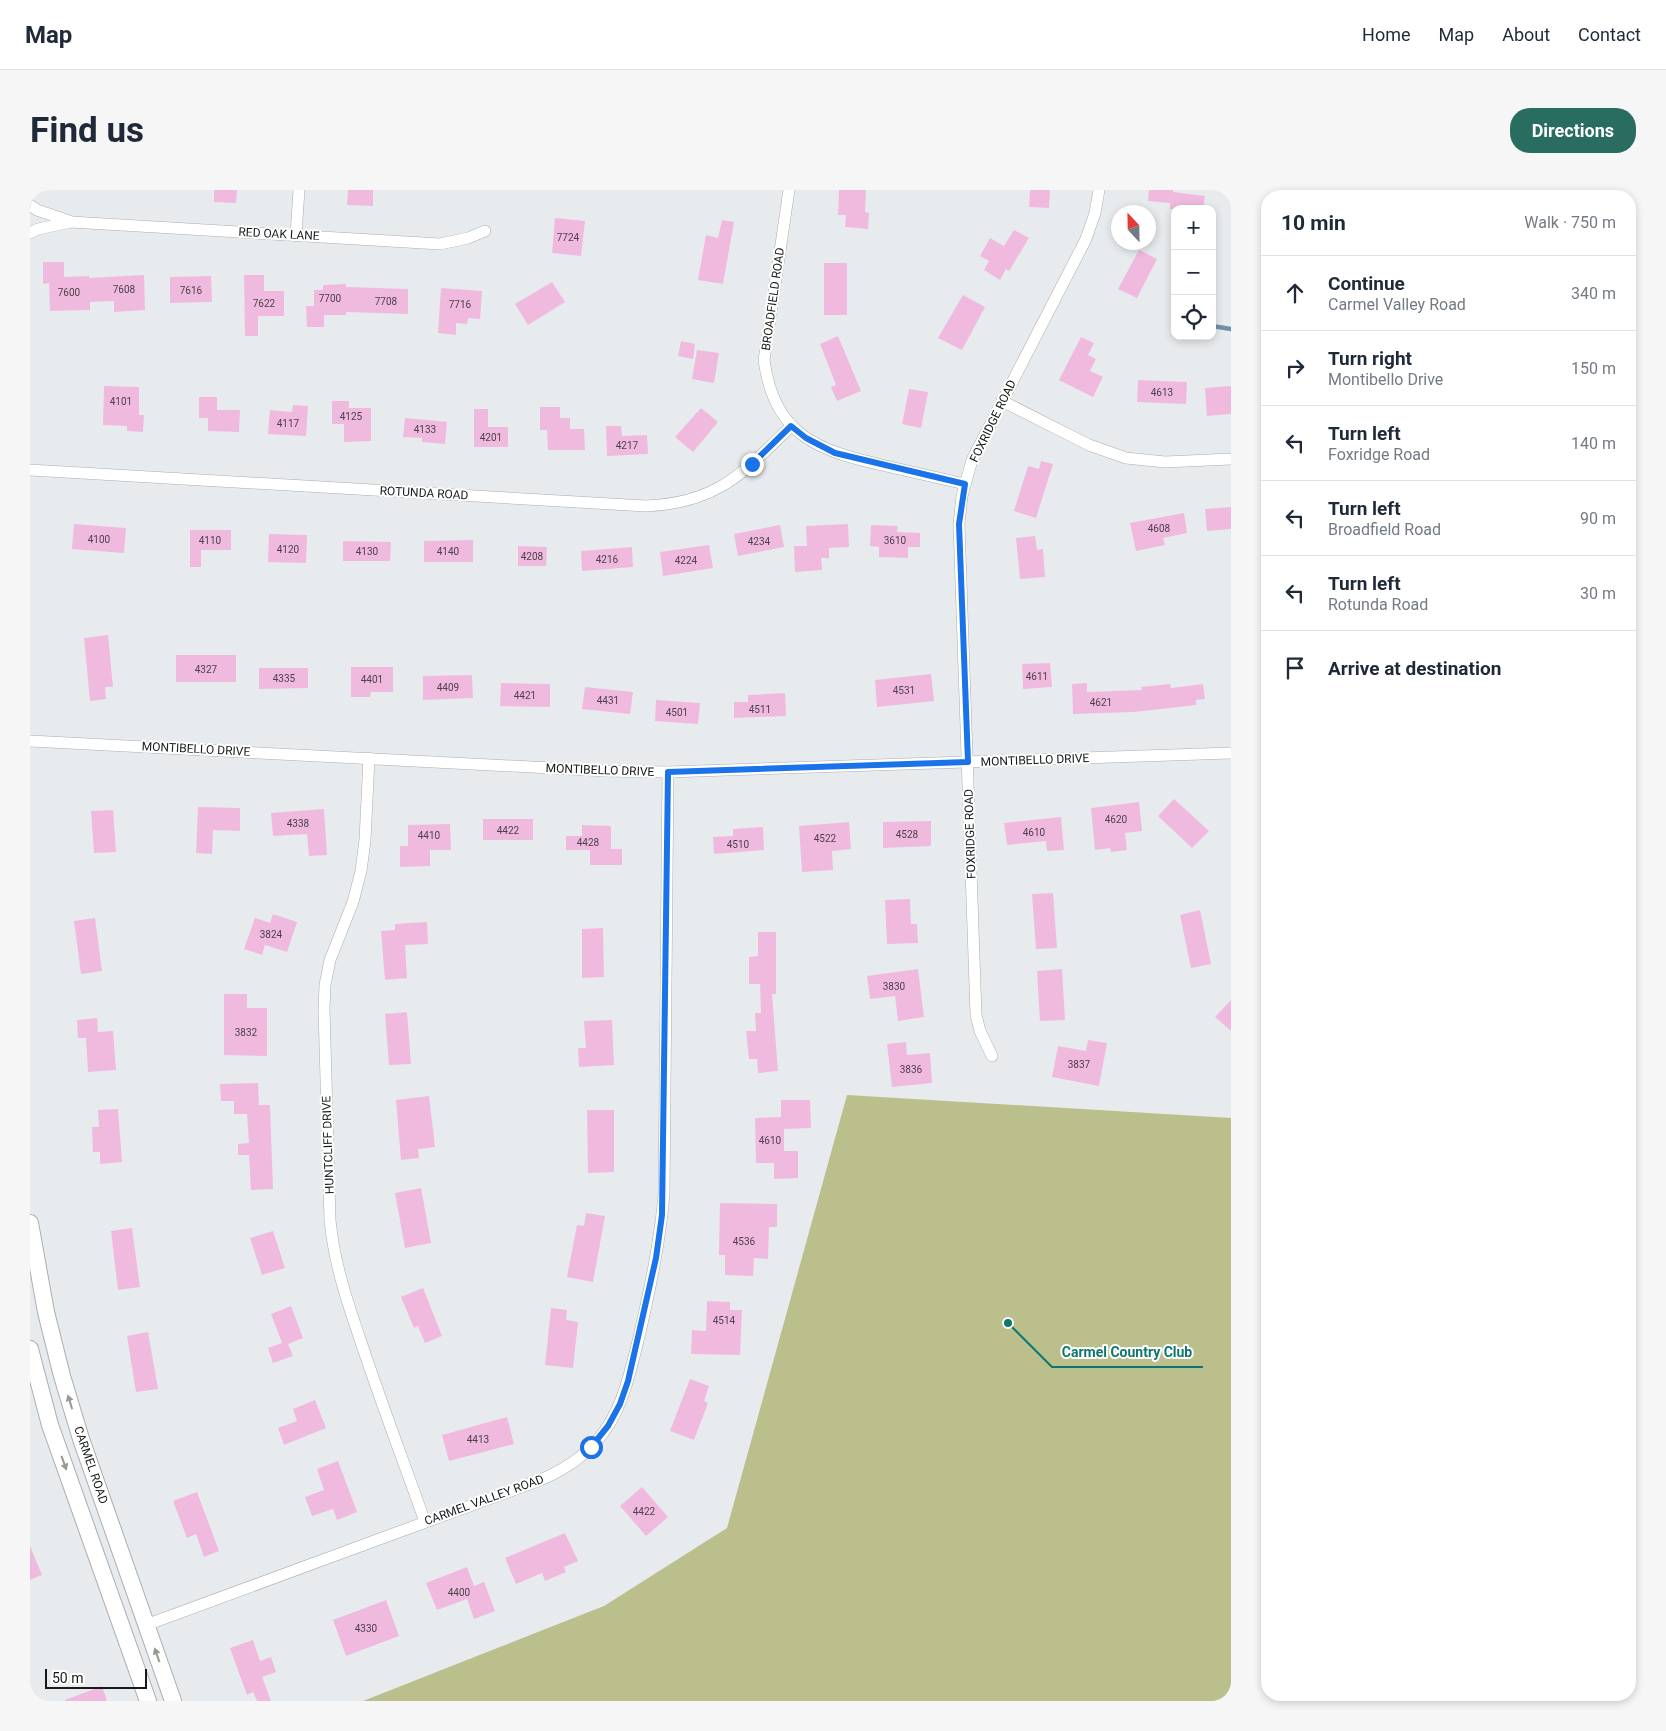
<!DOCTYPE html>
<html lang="en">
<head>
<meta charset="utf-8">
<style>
  :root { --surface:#fff; --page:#f6f6f7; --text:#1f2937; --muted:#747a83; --line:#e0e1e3; --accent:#296d60 }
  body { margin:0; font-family:Roboto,sans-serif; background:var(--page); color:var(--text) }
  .controls { position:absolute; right:15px; top:15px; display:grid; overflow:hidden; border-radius:10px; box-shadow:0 2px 8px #0003 }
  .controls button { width:45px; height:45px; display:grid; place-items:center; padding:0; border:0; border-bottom:1px solid var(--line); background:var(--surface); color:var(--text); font:25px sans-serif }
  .compass { position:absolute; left:1081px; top:15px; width:45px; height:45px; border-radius:50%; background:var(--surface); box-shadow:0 2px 8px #0003; rotate:338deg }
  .scale { position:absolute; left:15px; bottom:12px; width:102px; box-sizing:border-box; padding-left:5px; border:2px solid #17191a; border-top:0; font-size:14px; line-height:18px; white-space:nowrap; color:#17191a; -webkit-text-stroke:4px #fff; paint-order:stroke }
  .stop { position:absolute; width:15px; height:15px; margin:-11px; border:4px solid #1a73e8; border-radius:50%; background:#fff }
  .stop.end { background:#1a73e8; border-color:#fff; box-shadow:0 1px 5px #0008 }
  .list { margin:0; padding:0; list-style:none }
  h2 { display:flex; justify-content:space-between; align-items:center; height:65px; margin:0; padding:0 20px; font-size:21px }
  h2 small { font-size:16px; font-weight:400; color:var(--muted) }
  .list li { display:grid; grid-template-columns:32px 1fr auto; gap:15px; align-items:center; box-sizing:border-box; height:75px; padding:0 20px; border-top:1px solid var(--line) }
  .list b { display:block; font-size:19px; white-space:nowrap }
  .list p { margin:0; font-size:16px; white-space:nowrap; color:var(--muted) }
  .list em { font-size:16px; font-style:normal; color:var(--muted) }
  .icon { flex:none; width:28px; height:28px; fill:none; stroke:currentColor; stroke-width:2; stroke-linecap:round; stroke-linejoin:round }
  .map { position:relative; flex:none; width:1201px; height:1511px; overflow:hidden; border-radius:20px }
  header { display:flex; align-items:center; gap:30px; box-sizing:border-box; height:70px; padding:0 25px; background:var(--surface); border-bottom:1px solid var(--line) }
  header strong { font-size:24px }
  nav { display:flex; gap:28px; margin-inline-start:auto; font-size:18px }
  .intro { display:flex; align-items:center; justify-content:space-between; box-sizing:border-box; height:120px; padding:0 30px }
  h1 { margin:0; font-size:35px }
  .button { padding:12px 22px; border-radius:20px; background:var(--accent); color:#fff; font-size:18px; font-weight:700 }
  main { display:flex; gap:30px; padding:0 30px }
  aside { flex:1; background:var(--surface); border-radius:20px; box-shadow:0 2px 8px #0003 }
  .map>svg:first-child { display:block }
  .green { fill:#bbbf8c }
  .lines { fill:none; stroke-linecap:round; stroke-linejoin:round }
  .stream { stroke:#728faf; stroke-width:4.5 }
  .building { fill:#f0badf }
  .street-casing { stroke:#aaadb0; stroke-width:12 }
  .secondary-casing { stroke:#aaadb0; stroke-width:18 }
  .street { stroke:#fff; stroke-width:11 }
  .secondary { stroke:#fff; stroke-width:16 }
  .oneway { fill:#979898 }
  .route { stroke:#1a73e8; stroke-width:6 }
  .labels { text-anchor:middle; stroke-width:4; stroke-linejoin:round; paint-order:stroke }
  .number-label { font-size:10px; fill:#4d414b }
  .street-label { font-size:12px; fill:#17191a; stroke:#fff }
  .leader { fill:none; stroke:#0f766e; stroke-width:2 }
  .callout-dot { fill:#0f766e; stroke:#fff; stroke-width:2 }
  .callout-label { font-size:14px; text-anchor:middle; font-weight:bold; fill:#0f766e; stroke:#fff; stroke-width:4; stroke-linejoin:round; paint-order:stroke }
</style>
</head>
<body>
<header>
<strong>Map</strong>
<nav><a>Home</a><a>Map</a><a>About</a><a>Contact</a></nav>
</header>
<div class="intro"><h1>Find us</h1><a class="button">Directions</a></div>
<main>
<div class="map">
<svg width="1201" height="1511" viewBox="0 0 1201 1511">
  <rect width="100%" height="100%" fill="#e8ebee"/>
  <polygon class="green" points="817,905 1201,928 1201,1511 333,1511 574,1416 697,1338"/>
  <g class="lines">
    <polyline class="stream" points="1182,136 1201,139"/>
  </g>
  <g class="building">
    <polygon points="184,0 207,0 206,13 184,12"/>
    <polygon points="318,0 343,0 343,16 317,15"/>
    <polygon points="809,0 836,0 835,22 839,23 838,39 815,37 816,25 808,25"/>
    <polygon points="1000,0 1020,0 1019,18 999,17"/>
    <polygon points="1119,0 1143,0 1143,2 1175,6 1173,19 1140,19 1140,13 1118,11"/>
    <polygon points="525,28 555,31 551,66 522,63"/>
    <polygon points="692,30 704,32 693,94 668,90 676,45 688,48"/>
    <polygon points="984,40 999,48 979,81 976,79 970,90 954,80 959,71 950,66 960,48 974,56"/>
    <polygon points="1109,60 1127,69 1107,108 1088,99"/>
    <polygon points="13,72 34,72 34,87 59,86 59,88 114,85 115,120 84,122 84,111 60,112 60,120 20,121 19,93 13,94"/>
    <rect x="794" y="73" width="23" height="52"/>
    <polygon points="214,85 234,85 234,101 254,101 254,126 228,126 228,146 215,146"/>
    <polygon points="181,86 182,112 140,113 140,87"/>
    <polygon points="522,92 535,112 498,135 485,114"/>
    <polygon points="316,94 316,97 378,99 378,124 316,122 316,125 294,125 294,137 277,137 276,116 284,116 284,100 293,100 293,95"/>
    <polygon points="411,98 452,101 450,129 438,128 437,134 426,133 426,145 408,143"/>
    <polygon points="933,105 955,117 932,160 908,148"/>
    <polygon points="808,146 831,201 807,211 801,197 806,195 790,154"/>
    <polygon points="1051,147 1064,153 1058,165 1066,169 1060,181 1073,187 1063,207 1029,190"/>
    <polygon points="651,151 665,154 663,169 648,166"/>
    <polygon points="667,160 689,163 684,193 662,189"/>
    <polygon points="1108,190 1157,192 1156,214 1107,212"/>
    <polygon points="74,196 109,197 109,225 114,225 113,242 97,241 97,236 73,235"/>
    <polygon points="1201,196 1201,224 1177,226 1175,198"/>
    <polygon points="879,199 898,202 891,238 872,234"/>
    <polygon points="169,207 187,207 187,220 210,220 209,242 178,241 178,228 169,228"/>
    <polygon points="302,211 319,211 319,218 341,218 341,251 314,252 314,234 302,234"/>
    <polygon points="263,215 278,216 276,246 238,244 240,220 262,222"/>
    <polygon points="510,217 530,217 530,228 540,228 540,239 554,239 555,260 518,260 517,240 510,240"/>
    <polygon points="671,218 688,232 663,262 645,247"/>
    <polygon points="444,219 458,219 458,237 478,237 478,257 444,257"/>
    <polygon points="375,228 417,232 415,254 392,252 392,248 373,247"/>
    <polygon points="576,236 591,236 592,246 617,245 618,264 577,266"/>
    <polygon points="1011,271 1023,274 1006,328 984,321 998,276 1009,279"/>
    <polygon points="1201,317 1201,339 1177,341 1175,319"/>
    <polygon points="1154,323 1157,343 1133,348 1135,355 1106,361 1100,333"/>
    <polygon points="44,334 96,338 94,363 42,359"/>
    <polygon points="818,334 819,357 799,358 799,368 791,368 792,380 765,382 764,356 777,356 776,336"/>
    <polygon points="750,335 754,357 708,366 704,344"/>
    <polygon points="841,335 868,336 867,342 890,343 890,357 878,357 878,368 849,367 849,357 840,356"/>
    <polygon points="160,340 201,340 201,360 171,360 171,377 160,377"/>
    <polygon points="239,344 277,345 276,373 238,372"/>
    <polygon points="1005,346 1007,360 1013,359 1015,387 990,389 986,348"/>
    <polygon points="443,350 443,372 394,372 394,351"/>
    <polygon points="313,351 361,352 360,371 313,371"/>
    <polygon points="679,355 683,378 633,386 630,362"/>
    <polygon points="488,356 517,357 516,376 488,376"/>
    <polygon points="602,357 603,377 552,381 551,361"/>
    <polygon points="78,445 83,497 75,497 76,509 60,511 54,448"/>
    <rect x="146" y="465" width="60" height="27"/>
    <polygon points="1020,473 1022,497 993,499 992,474"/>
    <polygon points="321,477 363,477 363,502 341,502 340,507 321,507"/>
    <polygon points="229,478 278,478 278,498 229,499"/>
    <polygon points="901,484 904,511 847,517 845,490"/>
    <polygon points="442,485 443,508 393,510 393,486"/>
    <polygon points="471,493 520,494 520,517 470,516"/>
    <polygon points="1057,493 1057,502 1112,500 1111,497 1140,494 1141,498 1173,494 1175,509 1166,510 1166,515 1104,522 1043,524 1042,494"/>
    <polygon points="555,497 603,502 600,524 552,519"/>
    <polygon points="755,503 756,526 704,528 704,512 718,512 718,505"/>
    <polygon points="626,510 670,513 668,534 625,531"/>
    <polygon points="1144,609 1179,641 1162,658 1128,626"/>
    <polygon points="1109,612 1112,641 1095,643 1097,660 1081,662 1080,658 1065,660 1061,618"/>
    <polygon points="168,617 210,618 210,641 183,640 182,664 166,663"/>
    <polygon points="294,619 297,665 279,666 277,644 243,646 241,623"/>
    <polygon points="83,620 86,662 64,663 61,621"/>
    <polygon points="1031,627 1034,660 1017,661 1016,651 977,655 974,633"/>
    <rect x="453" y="629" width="50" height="21"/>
    <polygon points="901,631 901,656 853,658 853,632"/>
    <polygon points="819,632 821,659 802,661 803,680 772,682 769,636"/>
    <polygon points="420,634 421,660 400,660 400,676 370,677 370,656 378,656 378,635"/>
    <polygon points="552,635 581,636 581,659 592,659 592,675 560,675 560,660 536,660 536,646 552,646"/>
    <polygon points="733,637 734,660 684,664 683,647 703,646 703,639"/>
    <polygon points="1023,703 1027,758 1006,759 1002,704"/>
    <polygon points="880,709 881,734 887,734 888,753 857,754 855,710"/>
    <polygon points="1170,720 1181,774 1161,778 1150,725"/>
    <polygon points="243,724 267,732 257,762 235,755 232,765 214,759 225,728 240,733"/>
    <polygon points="65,728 72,781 51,784 44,731"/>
    <polygon points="397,732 398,754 375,755 377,788 355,790 351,741 365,740 365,734"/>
    <polygon points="573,738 574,787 552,788 552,739"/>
    <polygon points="728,742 746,742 746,804 742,804 748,881 728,883 727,869 719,869 716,841 726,841 725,823 731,823 730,794 719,794 719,767 728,766"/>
    <polygon points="888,779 894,827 868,831 865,806 840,809 837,786"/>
    <polygon points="1032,779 1035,830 1010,831 1007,781"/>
    <polygon points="194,804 217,804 217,818 237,818 237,866 194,865"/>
    <polygon points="1201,810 1201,841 1185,827"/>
    <polygon points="377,822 381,874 359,875 355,824"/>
    <polygon points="67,828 68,842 83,841 86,880 58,882 56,848 48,848 47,830"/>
    <polygon points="582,830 584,875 549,877 548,858 556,858 554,831"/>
    <polygon points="1058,850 1077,853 1069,896 1022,887 1028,856 1056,861"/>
    <polygon points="876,852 877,865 900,863 902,893 862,897 857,854"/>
    <polygon points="228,893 229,915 240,915 243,999 221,1000 219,965 208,965 208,954 219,953 217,924 204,924 204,911 191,911 190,894"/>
    <polygon points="399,906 405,957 388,959 389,968 371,970 366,910"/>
    <polygon points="751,910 780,910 781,938 754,939 754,961 768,961 768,988 744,989 744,973 726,973 725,928 751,927"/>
    <polygon points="88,919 92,972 70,974 70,962 63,962 62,937 69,937 68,920"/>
    <polygon points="557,920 584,920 584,982 558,983"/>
    <polygon points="391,998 401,1053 375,1058 365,1003"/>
    <polygon points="690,1013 747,1014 747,1037 739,1037 738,1069 724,1068 723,1086 695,1085 695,1065 689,1065"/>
    <polygon points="556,1023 575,1026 563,1092 537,1087 547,1035 554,1036"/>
    <polygon points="102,1038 110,1097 88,1100 81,1041"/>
    <polygon points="243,1041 255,1078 232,1085 220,1048"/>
    <polygon points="393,1098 412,1146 395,1153 388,1136 384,1138 371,1107"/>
    <polygon points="677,1111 700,1112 700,1120 712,1120 710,1165 661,1164 662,1140 676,1141"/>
    <polygon points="261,1116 273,1148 258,1154 263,1166 243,1173 238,1158 252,1153 241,1124"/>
    <polygon points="521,1118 537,1120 536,1130 548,1132 543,1178 515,1175"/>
    <polygon points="118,1142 128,1199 106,1202 97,1146"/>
    <polygon points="660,1189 679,1196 674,1211 678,1213 664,1250 640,1241"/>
    <polygon points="285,1210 296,1238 254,1255 248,1238 267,1231 263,1219"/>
    <polygon points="477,1227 484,1254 419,1271 412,1245"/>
    <polygon points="308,1271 327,1322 307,1330 303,1319 282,1326 275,1307 294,1300 287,1279"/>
    <polygon points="612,1297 638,1327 616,1346 590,1316"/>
    <polygon points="167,1302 189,1361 174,1367 166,1344 157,1348 143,1311"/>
    <polygon points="535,1343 548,1371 534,1377 536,1382 515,1391 512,1383 486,1394 475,1368"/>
    <polygon points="0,1356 12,1385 0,1390"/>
    <polygon points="437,1377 444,1396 454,1392 465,1421 444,1429 437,1409 407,1420 396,1393"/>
    <polygon points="356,1410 369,1446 316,1466 303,1430"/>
    <polygon points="223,1450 230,1471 241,1467 246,1482 232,1487 241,1511 227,1511 223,1502 217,1505 200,1458"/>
    <polygon points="72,1496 77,1511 35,1511 35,1510"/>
  </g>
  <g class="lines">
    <g class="street-casing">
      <g id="street">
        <path d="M759,0L734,170C744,246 789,261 856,276C882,282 909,288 935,294"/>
        <polyline points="0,15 7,20 39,31"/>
        <polyline points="0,43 8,39 41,32 410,54 438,48 455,41"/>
        <polyline points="266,45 269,0"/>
        <polyline points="972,211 1059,255 1096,268 1135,272 1201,269"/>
        <path d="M0,280L616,316C688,313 713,283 761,236"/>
        <polyline points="0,551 577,581 638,582 1201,563"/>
        <path d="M339,568L335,650L331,681L323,712L300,770L295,795L294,819L300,1030C304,1074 318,1114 332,1155C352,1215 374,1273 395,1332"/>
        <polyline points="962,866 950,841 946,825 929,334 932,306 942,270 1056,49 1065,23 1069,0"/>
        <path d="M116,1435L510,1290C537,1279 562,1261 578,1236C595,1209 601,1178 609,1147C620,1099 630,1052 634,1004L638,582"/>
      </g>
    </g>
    <g class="secondary-casing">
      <g id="secondary">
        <polyline points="0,1033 16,1122 32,1186 51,1249 143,1511"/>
        <polyline points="0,1159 20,1235 118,1511"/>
      </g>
    </g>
    <use href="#street" class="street"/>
    <use href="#secondary" class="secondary"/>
  </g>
  <defs><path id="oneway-solid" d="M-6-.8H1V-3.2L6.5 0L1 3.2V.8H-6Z" transform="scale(1.25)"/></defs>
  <g class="oneway">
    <use href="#oneway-solid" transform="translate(40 1212) rotate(-107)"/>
    <use href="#oneway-solid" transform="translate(34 1273) rotate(70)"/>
    <use href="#oneway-solid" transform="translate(127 1465) rotate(-109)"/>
  </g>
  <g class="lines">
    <polyline class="route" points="561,1257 578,1236 590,1214 598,1191 626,1068 632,1025 638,582 938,572 929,334 935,294 805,263 776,248 761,236 722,274"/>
  </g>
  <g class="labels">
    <g class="number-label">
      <text x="538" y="51">7724</text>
      <text x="94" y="103">7608</text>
      <text x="161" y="104">7616</text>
      <text x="39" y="106">7600</text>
      <text x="300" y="112">7700</text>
      <text x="356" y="115">7708</text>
      <text x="234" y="117">7622</text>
      <text x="430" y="118">7716</text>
      <text x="1132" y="206">4613</text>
      <text x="91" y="215">4101</text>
      <text x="321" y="230">4125</text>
      <text x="258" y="237">4117</text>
      <text x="395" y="243">4133</text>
      <text x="461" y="251">4201</text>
      <text x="597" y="259">4217</text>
      <text x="1129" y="342">4608</text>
      <text x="69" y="353">4100</text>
      <text x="180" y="354">4110</text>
      <text x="865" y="354">3610</text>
      <text x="729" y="355">4234</text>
      <text x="258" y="363">4120</text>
      <text x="337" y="365">4130</text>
      <text x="418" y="365">4140</text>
      <text x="502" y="370">4208</text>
      <text x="577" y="373">4216</text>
      <text x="656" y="374">4224</text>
      <text x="176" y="483">4327</text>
      <text x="1007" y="490">4611</text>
      <text x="254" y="492">4335</text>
      <text x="342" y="493">4401</text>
      <text x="418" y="501">4409</text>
      <text x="874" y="504">4531</text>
      <text x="495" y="509">4421</text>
      <text x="578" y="514">4431</text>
      <text x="1071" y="516">4621</text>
      <text x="730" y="523">4511</text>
      <text x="647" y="526">4501</text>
      <text x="1086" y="633">4620</text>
      <text x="268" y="637">4338</text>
      <text x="478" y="644">4422</text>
      <text x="1004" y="646">4610</text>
      <text x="877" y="648">4528</text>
      <text x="399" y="649">4410</text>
      <text x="795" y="652">4522</text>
      <text x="558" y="656">4428</text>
      <text x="708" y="658">4510</text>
      <text x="241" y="748">3824</text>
      <text x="864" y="800">3830</text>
      <text x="216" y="846">3832</text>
      <text x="1049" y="878">3837</text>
      <text x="881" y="883">3836</text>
      <text x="740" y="954">4610</text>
      <text x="714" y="1055">4536</text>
      <text x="694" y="1134">4514</text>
      <text x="448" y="1253">4413</text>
      <text x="614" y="1325">4422</text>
      <text x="429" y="1406">4400</text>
      <text x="336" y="1442">4330</text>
    </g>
    <g class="street-label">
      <text transform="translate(249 44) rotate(3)" y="4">RED OAK LANE</text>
      <text transform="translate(743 109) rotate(-82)" y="4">BROADFIELD ROAD</text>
      <text transform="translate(963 231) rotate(-64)" y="4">FOXRIDGE ROAD</text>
      <text transform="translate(394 303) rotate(3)" y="4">ROTUNDA ROAD</text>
      <text transform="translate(166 559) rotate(3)" y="4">MONTIBELLO DRIVE</text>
      <text transform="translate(1005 570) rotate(-2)" y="4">MONTIBELLO DRIVE</text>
      <text transform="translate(570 580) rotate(2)" y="4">MONTIBELLO DRIVE</text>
      <text transform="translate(940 644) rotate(-92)" y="4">FOXRIDGE ROAD</text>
      <text transform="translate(298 955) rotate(-92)" y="4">HUNTCLIFF DRIVE</text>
      <text transform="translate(61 1275) rotate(71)" y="4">CARMEL ROAD</text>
      <text transform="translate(454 1310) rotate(-20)" y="4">CARMEL VALLEY ROAD</text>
    </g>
  </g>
  <path class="leader" d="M978 1133L1022 1177H1173"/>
  <circle class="callout-dot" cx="978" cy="1133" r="5"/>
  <g class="callout-label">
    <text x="1097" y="1167">Carmel Country Club</text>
  </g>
</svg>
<div class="controls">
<button>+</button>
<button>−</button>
<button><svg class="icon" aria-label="locate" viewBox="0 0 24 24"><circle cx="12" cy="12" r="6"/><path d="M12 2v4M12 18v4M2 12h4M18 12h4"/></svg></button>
</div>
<svg class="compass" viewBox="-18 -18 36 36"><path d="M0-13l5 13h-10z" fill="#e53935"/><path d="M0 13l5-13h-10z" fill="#747a83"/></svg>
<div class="scale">50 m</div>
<div class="stop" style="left:561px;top:1257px"></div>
<div class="stop end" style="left:722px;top:274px"></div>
</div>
<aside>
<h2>10 min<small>Walk · 750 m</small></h2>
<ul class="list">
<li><svg class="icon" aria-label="ahead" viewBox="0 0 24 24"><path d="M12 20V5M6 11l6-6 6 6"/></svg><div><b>Continue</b><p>Carmel Valley Road</p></div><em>340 m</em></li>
<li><svg class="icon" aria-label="right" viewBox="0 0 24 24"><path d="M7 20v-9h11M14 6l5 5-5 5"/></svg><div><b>Turn right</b><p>Montibello Drive</p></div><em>150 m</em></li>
<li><svg class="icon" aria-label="left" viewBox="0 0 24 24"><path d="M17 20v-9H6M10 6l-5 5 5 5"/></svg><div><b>Turn left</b><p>Foxridge Road</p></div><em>140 m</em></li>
<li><svg class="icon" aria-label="left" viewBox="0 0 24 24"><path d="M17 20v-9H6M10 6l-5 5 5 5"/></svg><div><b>Turn left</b><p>Broadfield Road</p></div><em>90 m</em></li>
<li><svg class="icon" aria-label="left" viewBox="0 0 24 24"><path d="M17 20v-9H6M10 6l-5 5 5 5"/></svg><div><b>Turn left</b><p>Rotunda Road</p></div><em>30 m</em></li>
<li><svg class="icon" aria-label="arrive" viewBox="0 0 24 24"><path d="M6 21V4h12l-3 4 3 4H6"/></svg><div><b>Arrive at destination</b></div></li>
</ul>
</aside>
</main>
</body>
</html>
